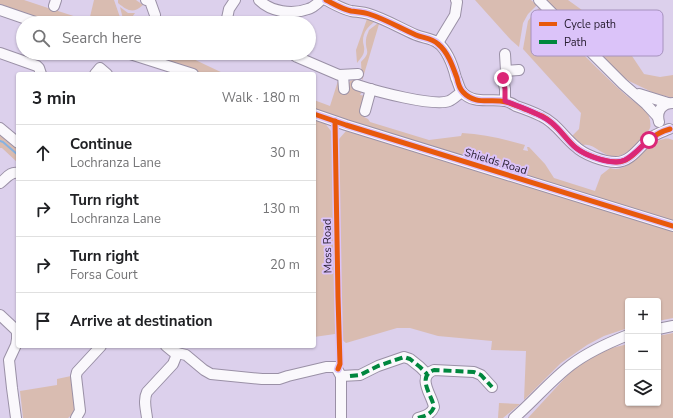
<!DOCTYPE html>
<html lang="en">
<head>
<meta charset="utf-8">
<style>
  :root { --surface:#fff; --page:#f2f2f2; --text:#202124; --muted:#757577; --line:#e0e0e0 }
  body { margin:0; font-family:"Nunito Sans",sans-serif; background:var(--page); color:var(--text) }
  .controls { position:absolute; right:12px; bottom:12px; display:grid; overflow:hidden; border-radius:4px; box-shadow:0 1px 3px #0004 }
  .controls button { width:36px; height:36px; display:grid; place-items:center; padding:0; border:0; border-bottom:1px solid var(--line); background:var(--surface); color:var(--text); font:20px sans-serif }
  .stop { position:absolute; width:12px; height:12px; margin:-9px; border:3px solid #db2777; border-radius:50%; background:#fff }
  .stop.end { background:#db2777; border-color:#fff; box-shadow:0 1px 4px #0008 }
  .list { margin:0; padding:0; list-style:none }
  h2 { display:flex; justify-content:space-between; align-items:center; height:52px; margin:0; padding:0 16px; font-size:17px }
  h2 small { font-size:13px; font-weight:400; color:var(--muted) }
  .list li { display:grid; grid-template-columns:26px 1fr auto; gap:12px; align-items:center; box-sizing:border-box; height:56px; padding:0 16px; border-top:1px solid var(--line) }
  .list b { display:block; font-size:15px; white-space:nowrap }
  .list p { margin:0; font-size:13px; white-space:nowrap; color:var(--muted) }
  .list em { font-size:13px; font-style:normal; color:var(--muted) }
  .icon { flex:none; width:22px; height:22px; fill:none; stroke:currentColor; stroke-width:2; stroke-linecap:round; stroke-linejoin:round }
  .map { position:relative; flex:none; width:673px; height:418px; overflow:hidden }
  .search { position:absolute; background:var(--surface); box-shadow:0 1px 3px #0004; left:16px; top:16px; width:300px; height:44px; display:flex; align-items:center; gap:10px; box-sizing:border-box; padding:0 14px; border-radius:22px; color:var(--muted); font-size:15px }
  .panel { position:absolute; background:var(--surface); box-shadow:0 1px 3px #0004; left:16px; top:72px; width:300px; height:276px; border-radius:4px }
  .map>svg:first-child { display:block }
  .green { fill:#d9bcb1 }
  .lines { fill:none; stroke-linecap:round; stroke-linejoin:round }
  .stream { stroke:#86b2e2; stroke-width:2 }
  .minor-casing { stroke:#9a90a6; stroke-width:12 }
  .minor { stroke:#faf8fc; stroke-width:10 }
  .quiet { stroke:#00873e; stroke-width:4; stroke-dasharray:8 4; stroke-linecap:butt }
  .cycleway-casing { stroke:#dbc3f9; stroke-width:8 }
  .cycleway { stroke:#e8590c; stroke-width:5 }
  .route { stroke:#db2777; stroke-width:5 }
  .labels { text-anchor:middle; stroke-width:4; stroke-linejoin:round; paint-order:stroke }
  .street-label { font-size:11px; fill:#2a2034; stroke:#dbc3f9 }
  .key { fill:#dbc3f9; stroke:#a692be; stroke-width:1 }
  .key-label { font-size:11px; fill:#2a2034 }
</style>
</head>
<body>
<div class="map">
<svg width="673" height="418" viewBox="0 0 673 418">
  <rect width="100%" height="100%" fill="#dcd0ec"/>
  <g class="green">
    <polygon points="0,0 24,0 51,9 52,7 58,9 58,11 89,21 94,0 114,0 122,23 51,23 0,4"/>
    <path d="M118,0H136L143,5C133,14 128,11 118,3Z"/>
    <polygon points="475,0 531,0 537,5 528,14 523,23 519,47 511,40"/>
    <polygon points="546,0 568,0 593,18 612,26 644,74 660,77 673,75 673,98 654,93 629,81 613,69"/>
    <polygon points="120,7 128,13 135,13 128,23 124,23"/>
    <path d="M539,8C568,38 596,69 627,96C635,103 648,109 650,120C650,122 651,126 650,128C646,137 630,152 622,155C605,162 596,142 583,145L572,136L579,129L581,113L523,49L528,21L533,14Z"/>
    <path d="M367,19L374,22C368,27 363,32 363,41C363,44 365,48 364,51C364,55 360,59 357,63L356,50Z"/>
    <path d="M378,23L379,24L362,81L361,62C372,51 365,52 366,40C366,37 368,33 369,30Z"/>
    <polygon points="140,53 176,53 180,55 185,55 208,66 225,74 202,74"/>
    <path d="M356,79L358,81L357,90L362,92L360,95L366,96L362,112L364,117L368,119L370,122L429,140L461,136L462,133C483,134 504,139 525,145L523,150L528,151L527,147H529L545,164L554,178L595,191L601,175L610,168C630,175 645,142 664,139C667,138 670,139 673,140V222L421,145L368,126L314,110V100L330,106L338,81L344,94C352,91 347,86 350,81Z"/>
    <polygon points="314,119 324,122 331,131 333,168 338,169 339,139 346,131 436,156 673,229 673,318 658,321 658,301 628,301 628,328 604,336 587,345 561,363 524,400 526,351 491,350 492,341 438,336 410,328 397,328 346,343 335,334 314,337"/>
    <polygon points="0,135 18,149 18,163 2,148 0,148"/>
    <polygon points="673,333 673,418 528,418 587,354 628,344 628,403 658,403 658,336"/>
    <polygon points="71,376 76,408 75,412 68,418 23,418 20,391 57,385 57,379"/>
    <polygon points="499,403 520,404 503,418 498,418"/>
  </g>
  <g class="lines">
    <polyline class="stream" points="0,141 3,142 18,155"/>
    <g class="minor-casing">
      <g id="minor">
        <polyline points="146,0 150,1 155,15"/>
        <path d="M259,0C271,12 292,15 308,9C313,8 317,4 321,0"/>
        <path d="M326,0C334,4 342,9 351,11C357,12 363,12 369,14C385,19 400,28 416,35C423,38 432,38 438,43C448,51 453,66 456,78C458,82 459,88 462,92C474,105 490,98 505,101C509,102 513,104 516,106C525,109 533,112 541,116C555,122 564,137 575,146C584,155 604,162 616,162C631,162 640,146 650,138C656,134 662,132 669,129"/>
        <polyline points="539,0 623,84 646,104 658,117"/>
        <polyline points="54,6 56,0"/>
        <polyline points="0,10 38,23"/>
        <polyline points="226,23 229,9 235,0"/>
        <polyline points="438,43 455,15 457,2 456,0"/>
        <polyline points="0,53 37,66 39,68 41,74"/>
        <polyline points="127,53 193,74"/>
        <polyline points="223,53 223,54"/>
        <polyline points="291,53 297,57 339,75 358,74"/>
        <polyline points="506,71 519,70"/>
        <polyline points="95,74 100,68 107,74"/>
        <polyline points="343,75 344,89"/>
        <path d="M357,85C375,91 434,107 449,101C454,99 458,94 462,92"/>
        <polyline points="639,94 668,103"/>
        <polyline points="505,101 505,89 503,79 506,71 505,54"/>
        <polyline points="365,111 371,89"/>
        <polyline points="314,114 346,125 673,226"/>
        <path d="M659,122C656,111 662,103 673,103"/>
        <polyline points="0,128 18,143"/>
        <path d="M0,183C6,179 10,171 18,173"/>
        <polyline points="0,315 15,329 17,332 17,339 16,345 9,360 12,388 16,418"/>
        <polyline points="658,329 673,326"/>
        <polyline points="166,346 172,351 177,353 186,355 204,370 211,374 262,379 279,379 288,376 326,367 336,367 341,376 341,418"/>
        <polyline points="341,376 360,375 378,366 404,357 410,359 420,367 427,374"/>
        <polyline points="76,418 80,411 76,376 77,372 101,346"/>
        <path d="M147,418C146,409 143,400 147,392L173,364L175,359L177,353"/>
        <path d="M418,418C424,416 431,415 434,407C432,395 416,377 434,370L474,372L481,375L492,387"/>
        <path d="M514,418C534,401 550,381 571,365C588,352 608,343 628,335"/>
      </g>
    </g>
    <use href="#minor" class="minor"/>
    <g class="quiet">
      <polyline points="350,376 360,375 378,366 404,357 410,359 420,367 427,374"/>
      <path d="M418,418C424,416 431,415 434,407C432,395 416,377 434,370L474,372L481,375L492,387"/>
    </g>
    <g class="cycleway-casing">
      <g id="cycleway">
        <path d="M326,0C334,4 342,9 351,11C357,12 363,12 369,14C385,19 400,28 416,35C423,38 432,38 438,44C448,52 453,67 457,78C458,83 459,88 463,92C476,106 491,98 506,102C510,103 515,105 520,107C527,110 535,113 542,116C556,123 564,137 575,147C584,155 605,162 617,162C631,162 639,147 649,140C655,135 663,131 670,129"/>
        <polyline points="314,114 346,125 673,226"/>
        <polyline points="335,121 338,297 340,364 338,369"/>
      </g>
    </g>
    <use href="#cycleway" class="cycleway"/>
  </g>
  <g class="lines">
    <path class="route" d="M503,78L505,89V101C520,107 540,113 552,123C561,130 567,141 576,148C586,156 613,166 625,160C634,155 642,146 649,140"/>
  </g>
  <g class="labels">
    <g class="street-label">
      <text transform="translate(496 161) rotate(17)" y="4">Shields Road</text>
      <text transform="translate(327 246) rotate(-91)" y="4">Moss Road</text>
    </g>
  </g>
  <rect x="531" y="10" width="132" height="46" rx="6" class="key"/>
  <rect x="539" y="22" width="18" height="4" fill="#e8590c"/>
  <rect x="539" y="40" width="18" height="4" fill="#00873e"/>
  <g class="key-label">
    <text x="564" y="28">Cycle path</text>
    <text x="564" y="46">Path</text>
  </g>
</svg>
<div class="controls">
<button>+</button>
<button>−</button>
<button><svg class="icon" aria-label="layers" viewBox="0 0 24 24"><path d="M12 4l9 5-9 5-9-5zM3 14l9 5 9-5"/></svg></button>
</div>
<div class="stop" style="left:649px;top:140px"></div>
<div class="stop end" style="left:503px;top:78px"></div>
<div class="search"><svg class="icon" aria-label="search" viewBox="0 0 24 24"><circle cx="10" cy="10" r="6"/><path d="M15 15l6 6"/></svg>Search here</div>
<section class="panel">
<h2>3 min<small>Walk · 180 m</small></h2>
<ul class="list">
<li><svg class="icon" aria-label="ahead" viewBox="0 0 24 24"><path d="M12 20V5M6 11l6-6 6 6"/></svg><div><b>Continue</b><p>Lochranza Lane</p></div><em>30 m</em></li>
<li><svg class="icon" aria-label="right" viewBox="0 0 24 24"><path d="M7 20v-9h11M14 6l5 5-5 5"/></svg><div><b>Turn right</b><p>Lochranza Lane</p></div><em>130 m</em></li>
<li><svg class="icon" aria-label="right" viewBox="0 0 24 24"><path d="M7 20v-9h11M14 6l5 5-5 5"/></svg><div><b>Turn right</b><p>Forsa Court</p></div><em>20 m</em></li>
<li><svg class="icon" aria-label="arrive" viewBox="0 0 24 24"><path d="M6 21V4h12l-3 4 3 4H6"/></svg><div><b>Arrive at destination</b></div></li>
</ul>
</section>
</div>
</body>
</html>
